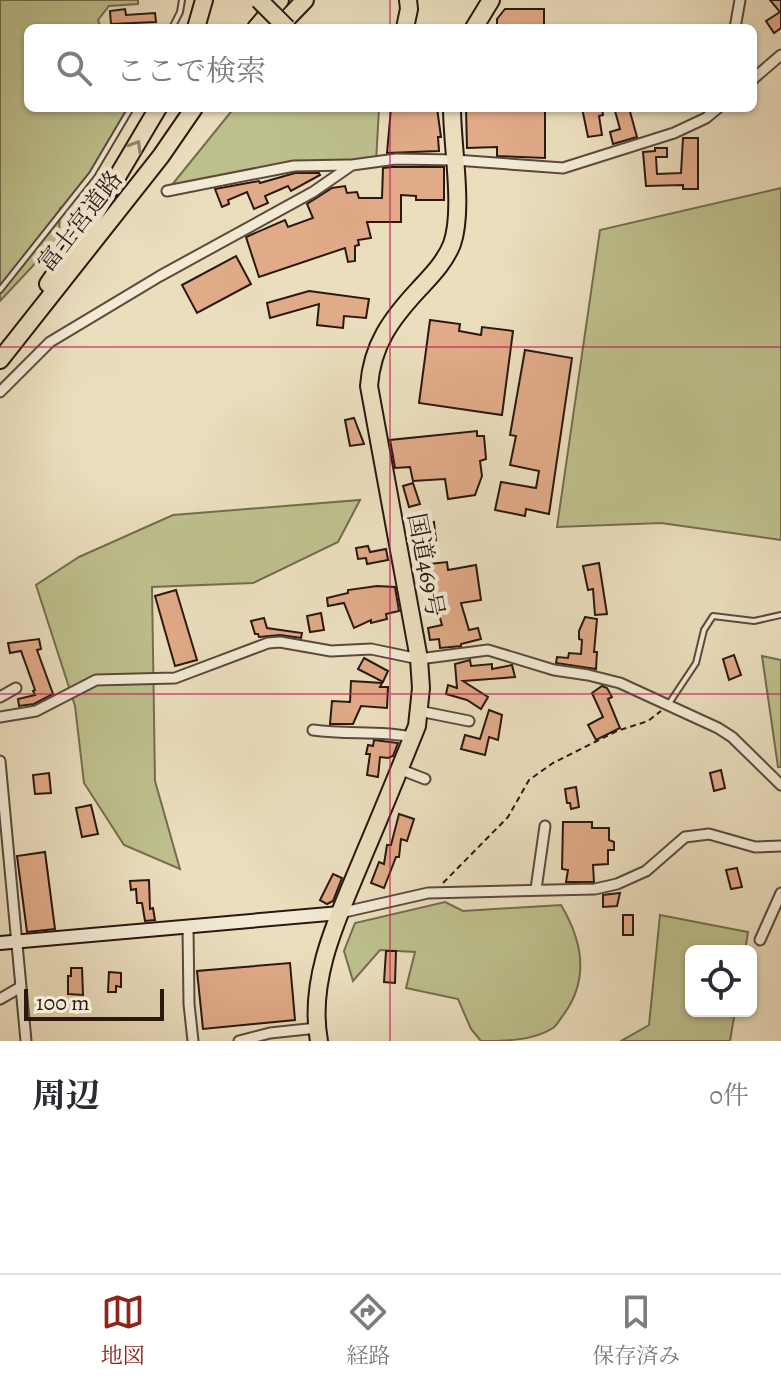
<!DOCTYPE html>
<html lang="ja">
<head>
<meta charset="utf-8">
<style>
  :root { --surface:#fff; --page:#f2f2f3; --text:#2b2b33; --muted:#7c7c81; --line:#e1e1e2; --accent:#8f2418 }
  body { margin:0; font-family:Alegreya,"Noto Serif JP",serif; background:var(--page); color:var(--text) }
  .controls { position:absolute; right:24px; bottom:24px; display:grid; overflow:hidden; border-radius:12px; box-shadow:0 2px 6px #0004 }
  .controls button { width:72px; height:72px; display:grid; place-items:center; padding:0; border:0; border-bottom:2px solid var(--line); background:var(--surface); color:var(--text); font:40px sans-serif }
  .scale { position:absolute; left:24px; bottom:20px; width:140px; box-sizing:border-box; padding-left:8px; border:4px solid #2a1811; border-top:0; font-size:22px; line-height:28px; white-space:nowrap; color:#2a1811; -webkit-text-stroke:6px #f2ead4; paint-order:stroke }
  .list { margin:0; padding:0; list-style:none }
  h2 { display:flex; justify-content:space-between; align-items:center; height:104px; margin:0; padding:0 32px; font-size:34px }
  h2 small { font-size:26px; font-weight:400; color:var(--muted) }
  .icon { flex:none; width:44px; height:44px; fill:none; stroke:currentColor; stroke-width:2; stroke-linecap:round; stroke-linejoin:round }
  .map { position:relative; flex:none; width:781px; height:1041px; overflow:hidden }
  .search { position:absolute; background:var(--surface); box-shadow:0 2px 6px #0004; left:24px; right:24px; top:24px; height:88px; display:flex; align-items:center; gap:20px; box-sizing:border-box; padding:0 28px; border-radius:12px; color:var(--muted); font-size:30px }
  .sheet { height:232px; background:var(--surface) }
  nav { display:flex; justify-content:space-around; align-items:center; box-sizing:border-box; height:112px; border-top:2px solid var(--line); background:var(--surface); font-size:22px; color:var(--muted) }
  nav a { display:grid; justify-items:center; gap:4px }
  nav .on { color:var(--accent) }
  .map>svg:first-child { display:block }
  .green { fill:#bdc08d; stroke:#746c4f; stroke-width:2 }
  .building { fill:#e1aa88; stroke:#2a1811; stroke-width:2 }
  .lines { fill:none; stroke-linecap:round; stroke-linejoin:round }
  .lane-casing { stroke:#5a4a3c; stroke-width:8 }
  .street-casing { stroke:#5a4a3c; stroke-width:13 }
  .secondary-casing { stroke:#2a1811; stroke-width:16 }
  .highway-casing { stroke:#2a1811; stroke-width:20 }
  .path { stroke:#2a1811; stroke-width:2; stroke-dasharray:6 4; stroke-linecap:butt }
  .lane { stroke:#f2ead4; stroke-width:4 }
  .street { stroke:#f2ead4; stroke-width:9 }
  .secondary { stroke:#f2ead4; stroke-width:12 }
  .highway { stroke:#ebdebd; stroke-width:16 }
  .highway-bridge-casing { stroke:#2a1811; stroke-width:20; stroke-linecap:butt }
  .highway-bridge { stroke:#ebdebd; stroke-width:16 }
  .oneway { stroke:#948570 }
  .grid { fill:none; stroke:#c2185b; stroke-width:2; stroke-opacity:0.55 }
  .labels { text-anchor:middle; stroke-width:8; stroke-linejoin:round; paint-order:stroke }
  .street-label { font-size:24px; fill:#2a1811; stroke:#f2ead4 }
</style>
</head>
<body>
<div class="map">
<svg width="781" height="1041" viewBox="0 0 781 1041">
  <rect width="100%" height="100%" fill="#ebdebd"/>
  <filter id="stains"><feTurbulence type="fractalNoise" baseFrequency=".0025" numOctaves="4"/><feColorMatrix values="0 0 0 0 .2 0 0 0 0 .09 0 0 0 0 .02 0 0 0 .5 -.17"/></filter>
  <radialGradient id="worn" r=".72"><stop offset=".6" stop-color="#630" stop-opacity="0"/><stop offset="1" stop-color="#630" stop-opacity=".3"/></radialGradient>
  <g class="green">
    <polygon points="0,0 138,0 138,4 109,6 98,20 101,28 28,28 28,108 131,108 97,164 62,212 60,207 59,238 0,301"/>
    <polygon points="234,108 379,108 376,162 295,162 167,191"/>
    <polygon points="781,188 781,540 661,523 557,527 600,230"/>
    <polygon points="360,500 338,542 253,583 152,587 155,781 180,869 124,845 84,783 75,706 36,585 79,557 173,515"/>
    <polygon points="762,656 781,660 781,767 778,767"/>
    <path d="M445,902L463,911L561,905C582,940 590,978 564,1014C561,1018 557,1025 553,1028C533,1041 504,1041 481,1041L471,1029L458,999L406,988L415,952L380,950L353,981L344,951L355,923Z"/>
    <polygon points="660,915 748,932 745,951 691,951 691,1011 735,1011 730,1041 621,1041 649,1025"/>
  </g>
  <g class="building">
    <polygon points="770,0 781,0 781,28 774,33 766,21 780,12"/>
    <polygon points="125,9 126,15 155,13 156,22 111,24 110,11"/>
    <polygon points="505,9 544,9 544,28 497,28 497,19"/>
    <polygon points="391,108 437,108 441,137 438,137 439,151 387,153"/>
    <polygon points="466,108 545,109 545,158 497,156 497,147 467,148"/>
    <polygon points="582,108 602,108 603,115 599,116 602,135 588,137"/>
    <polygon points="629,108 637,137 613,144 610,132 620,129 615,111"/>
    <polygon points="683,138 698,138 698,189 683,189 683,185 646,186 643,152 655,151 655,148 667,148 667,157 656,157 657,174 681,173"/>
    <polygon points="392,167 444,167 444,200 416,200 416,196 401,195 401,222 367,222 371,238 358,240 359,245 355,246 355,261 348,262 345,248 259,277 246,237 285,220 288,227 313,218 307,204 332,188 345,186 347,193 357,192 359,198 382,198 383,168"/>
    <polygon points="295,173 319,173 320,175 291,191 288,186 265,196 268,203 254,209 247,192 228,200 229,204 222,207 215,189 259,181 260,183"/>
    <polygon points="236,256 251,284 197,313 182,285"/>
    <polygon points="309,291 369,299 366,318 344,316 343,328 317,325 319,304 270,318 267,303"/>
    <polygon points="430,320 460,324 459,331 481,335 482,327 513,331 502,415 419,403"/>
    <polygon points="525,350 572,358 549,514 526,509 525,516 495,510 501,482 536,488 539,471 510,465 516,436 510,435"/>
    <polygon points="354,418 364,444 350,446 345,420"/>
    <polygon points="477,431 477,436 484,436 486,459 480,461 482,476 475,495 448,499 445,479 413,481 410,467 395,468 390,440"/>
    <polygon points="413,483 420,504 409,507 403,486"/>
    <polygon points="434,522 436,541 423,542 421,524"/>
    <polygon points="368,546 370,552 386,549 388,560 367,564 366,558 358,559 356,548"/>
    <polygon points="447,562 448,570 476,565 481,600 461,603 469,630 478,628 481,639 461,644 461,646 440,648 439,639 430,640 428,628 442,625 438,611 441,607 436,592 425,593 421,565"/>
    <polygon points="599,563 607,614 595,615 593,589 588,590 583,566"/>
    <polygon points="377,586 395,587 399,611 386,614 387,619 371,623 371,620 354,628 344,603 328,606 327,598 348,593 348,590"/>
    <polygon points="176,590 197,660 175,666 155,596"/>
    <polygon points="321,613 324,630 310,632 307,616"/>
    <polygon points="585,617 597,619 594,652 597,652 596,669 556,663 557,657 568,658 569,653 581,654 582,640 579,639 579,631"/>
    <polygon points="264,618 267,628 302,633 301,638 280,635 259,637 258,634 255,634 251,621"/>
    <polygon points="39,639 41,649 37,650 53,694 34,704 19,706 18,699 35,695 33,691 35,690 21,651 10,653 8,643"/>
    <polygon points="734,655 741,675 729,680 723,659"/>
    <polygon points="364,658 388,671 383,682 358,669"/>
    <polygon points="470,660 471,666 492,664 492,669 512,665 515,677 463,681 488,697 481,709 467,700 446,694 448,685 457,688 455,664"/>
    <polygon points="351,681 382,683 380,687 388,687 387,708 361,706 353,724 330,724 332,701 350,702"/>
    <polygon points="602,686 607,688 612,697 608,699 620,728 596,740 588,725 603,717 592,693"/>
    <polygon points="489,710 502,715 498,740 489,737 485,755 461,749 465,735 480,739"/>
    <polygon points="374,740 398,743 393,756 388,758 380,757 378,777 367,775 370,754 366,754 368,745 373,746"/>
    <polygon points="721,770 725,788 714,791 710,773"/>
    <polygon points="49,773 51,793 35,794 33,775"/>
    <polygon points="576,787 579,807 571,809 570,803 567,803 565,789"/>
    <polygon points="91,805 98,834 82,837 76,808"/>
    <polygon points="399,814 414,819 407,841 401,839 399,857 396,857 384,888 371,883 379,862 384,864 387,845 391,845"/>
    <polygon points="563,822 592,822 592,828 609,828 609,840 614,842 614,850 608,850 608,864 593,865 594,882 566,882 568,870 562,869"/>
    <polygon points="45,852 55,929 27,932 17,856"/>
    <polygon points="737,868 742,887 731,889 726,870"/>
    <polygon points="333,874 342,878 333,901 327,904 320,900"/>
    <polygon points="149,880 150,909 153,908 155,920 145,921 142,903 137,903 136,889 131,890 130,881"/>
    <polygon points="620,893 617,906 603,907 603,895"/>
    <rect x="623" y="915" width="10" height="20"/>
    <polygon points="386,951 396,951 395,983 384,982"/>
    <polygon points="290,963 295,1020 203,1029 197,971"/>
    <polygon points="71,968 82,968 83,995 68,994 68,976 71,976"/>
    <polygon points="109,972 121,973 121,987 116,986 116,992 108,992"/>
  </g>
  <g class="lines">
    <g class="lane-casing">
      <g id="lane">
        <polyline points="172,28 180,12 182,0"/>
        <polyline points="0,290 92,174 131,108"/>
        <polyline points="668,705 696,663 704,630 713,616 754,621 781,615"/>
      </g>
    </g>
    <g class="street-casing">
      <g id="street">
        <polyline points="735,28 740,0"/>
        <polyline points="753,79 781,55"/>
        <polyline points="167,191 294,166 349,165"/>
        <polyline points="0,392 50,342 160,276 313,192 352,165 396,159 455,160 563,168 674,133 706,118 718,108"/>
        <polyline points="0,697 16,688"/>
        <polyline points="419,711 469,721"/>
        <polyline points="0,717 36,711 96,680 175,678 268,643 280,642 331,651 371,649 419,659 488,650 554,670 588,675 620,683 718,728 732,737 781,785"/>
        <path d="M313,730C347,735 379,730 412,737"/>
        <polyline points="0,761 26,1041"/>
        <polyline points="399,769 425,779"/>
        <polyline points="536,889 545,826"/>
        <polyline points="340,913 428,893 595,889 617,884 646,871 685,837 709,834 755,847 781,846"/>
        <polyline points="188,928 189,1004 193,1041"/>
        <polyline points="760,940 781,893"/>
        <polyline points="0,999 19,988"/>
        <polyline points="239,1041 270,1033 317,1028"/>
      </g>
    </g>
    <g class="secondary-casing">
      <polyline id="secondary" points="0,943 340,913"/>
    </g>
    <g class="highway-casing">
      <g id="highway">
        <polyline points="196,28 204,0"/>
        <polyline points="256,28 280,0"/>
        <polyline points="278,28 305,0"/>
        <polyline points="405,28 409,9 408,0"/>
        <polyline points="474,28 491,0"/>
        <polyline points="48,284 88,226 158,108"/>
        <polyline points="0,360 161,156 194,108"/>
        <path d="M319,1041C307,976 341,911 365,852C383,810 400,768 417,726L421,688L419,659L369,386C372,345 391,319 419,289C431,276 445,262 452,244C464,210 452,146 452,108"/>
      </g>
    </g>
    <polyline class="path" points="443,883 508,817 529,780 553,763 617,731 648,721 661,711"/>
    <use href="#lane" class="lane"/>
    <use href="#street" class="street"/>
    <use href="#secondary" class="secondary"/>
    <use href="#highway" class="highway"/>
    <g class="highway-bridge-casing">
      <polyline id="highway-bridge" points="259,0 287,28"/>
    </g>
    <use href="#highway-bridge" class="highway-bridge"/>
  </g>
  <defs><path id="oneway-chevron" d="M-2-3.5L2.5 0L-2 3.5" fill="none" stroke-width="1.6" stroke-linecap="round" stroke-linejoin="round" transform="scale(2)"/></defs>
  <use class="oneway" href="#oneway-chevron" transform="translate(136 146) rotate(-59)"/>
  <path class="grid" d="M390,0V28M390,108V1041M0,347H781M0,694H781"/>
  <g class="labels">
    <g class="street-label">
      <text transform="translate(80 221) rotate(-52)" y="8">富士宮道路</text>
      <text transform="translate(426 565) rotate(79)" y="8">国道469号</text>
    </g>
  </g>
  <rect width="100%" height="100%" filter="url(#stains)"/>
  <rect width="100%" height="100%" fill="url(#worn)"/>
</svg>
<div class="controls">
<button><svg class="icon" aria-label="locate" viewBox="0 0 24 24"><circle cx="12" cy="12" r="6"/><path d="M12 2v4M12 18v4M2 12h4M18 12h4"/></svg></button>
</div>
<div class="scale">100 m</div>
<div class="search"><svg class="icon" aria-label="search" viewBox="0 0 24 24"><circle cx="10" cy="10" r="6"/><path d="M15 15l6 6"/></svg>ここで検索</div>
</div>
<section class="sheet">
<h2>周辺<small>0件</small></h2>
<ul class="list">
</ul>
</section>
<nav>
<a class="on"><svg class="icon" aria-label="map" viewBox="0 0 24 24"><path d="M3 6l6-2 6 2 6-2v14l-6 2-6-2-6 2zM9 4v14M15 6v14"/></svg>地図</a>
<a><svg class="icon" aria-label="directions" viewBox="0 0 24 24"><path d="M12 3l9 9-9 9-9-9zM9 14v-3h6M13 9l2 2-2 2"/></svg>経路</a>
<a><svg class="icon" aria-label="saved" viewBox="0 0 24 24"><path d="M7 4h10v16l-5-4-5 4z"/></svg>保存済み</a>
</nav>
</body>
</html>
